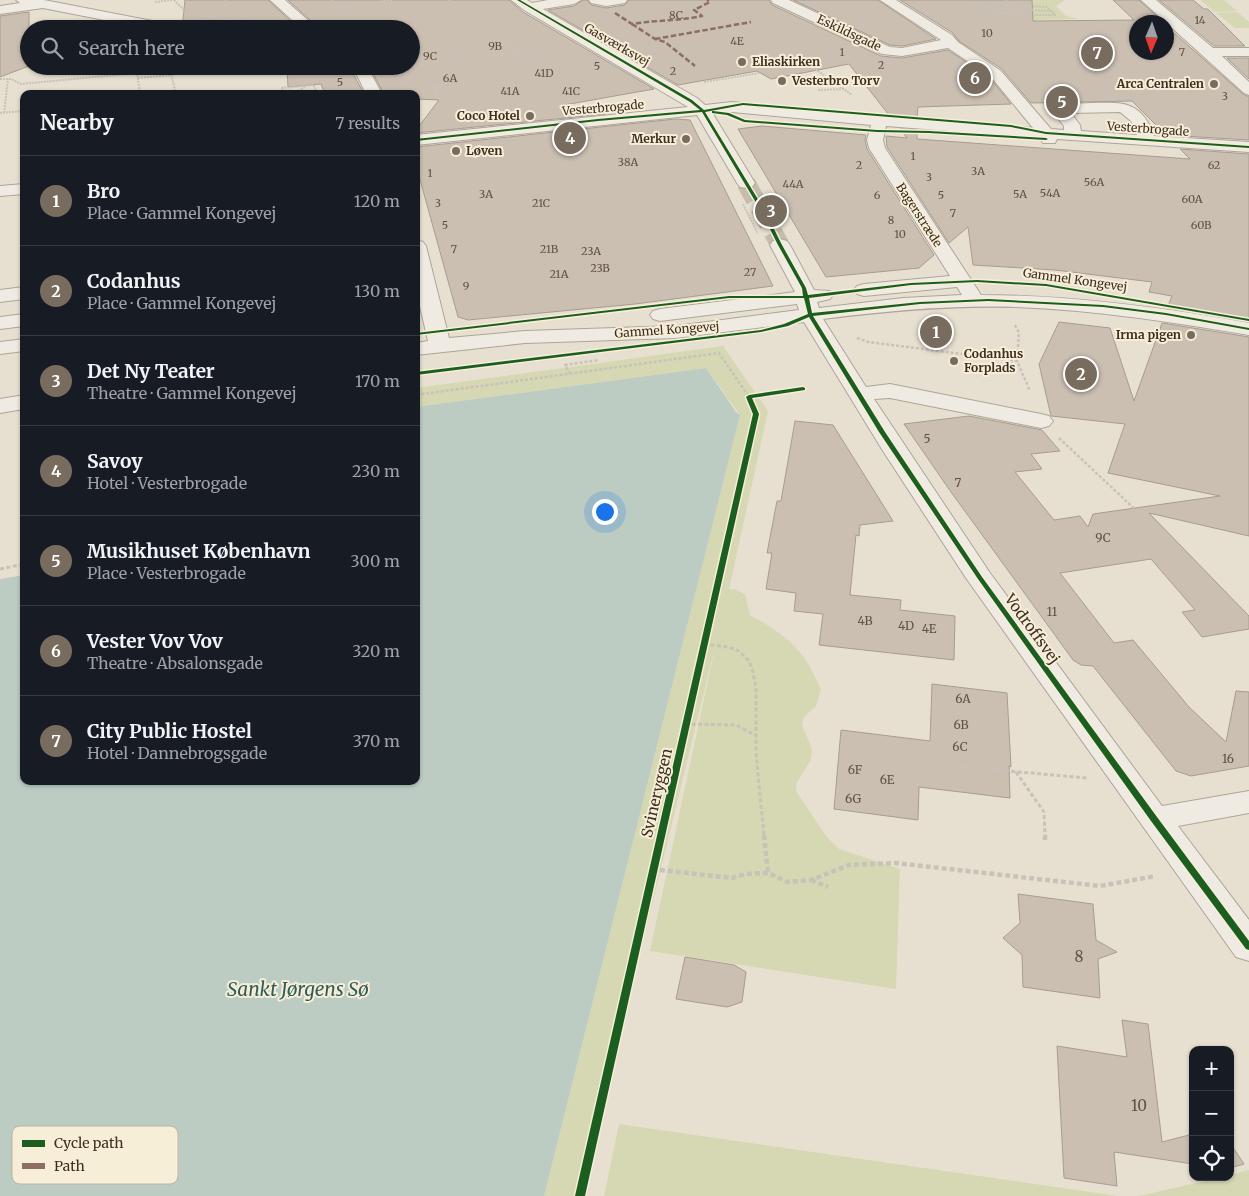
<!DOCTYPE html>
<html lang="en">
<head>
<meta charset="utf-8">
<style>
  :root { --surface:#171b24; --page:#20242c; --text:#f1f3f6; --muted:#9ea1a6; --line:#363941; --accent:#786c5e }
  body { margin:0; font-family:Merriweather,serif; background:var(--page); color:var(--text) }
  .controls { position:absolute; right:15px; bottom:15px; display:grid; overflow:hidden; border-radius:10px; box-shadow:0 1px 4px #0004 }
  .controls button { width:45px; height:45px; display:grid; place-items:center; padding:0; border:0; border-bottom:1px solid var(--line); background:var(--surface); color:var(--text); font:25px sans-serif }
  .compass { position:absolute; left:1129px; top:15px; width:45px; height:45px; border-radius:50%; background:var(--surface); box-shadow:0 1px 4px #0004; rotate:182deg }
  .you { position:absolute; left:604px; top:511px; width:18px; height:18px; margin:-12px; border:4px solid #fff; border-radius:50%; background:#1a73e8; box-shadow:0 0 0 8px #1a73e833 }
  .badge { display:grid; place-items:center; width:32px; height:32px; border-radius:50%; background:var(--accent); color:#fff; font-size:16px; font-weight:700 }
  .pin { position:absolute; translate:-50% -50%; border:2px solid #fff; box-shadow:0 1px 5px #0006 }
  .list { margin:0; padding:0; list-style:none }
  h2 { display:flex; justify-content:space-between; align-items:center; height:65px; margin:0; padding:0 20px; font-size:21px }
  h2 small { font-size:16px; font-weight:400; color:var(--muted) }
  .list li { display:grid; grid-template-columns:32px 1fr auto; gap:15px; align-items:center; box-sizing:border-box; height:90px; padding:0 20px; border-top:1px solid var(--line) }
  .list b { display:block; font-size:19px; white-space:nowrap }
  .list p { margin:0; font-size:16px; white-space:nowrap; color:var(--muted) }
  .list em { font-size:16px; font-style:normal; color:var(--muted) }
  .icon { flex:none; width:28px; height:28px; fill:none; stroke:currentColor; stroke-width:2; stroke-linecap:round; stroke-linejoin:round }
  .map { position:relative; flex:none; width:1249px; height:1196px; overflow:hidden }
  .search { position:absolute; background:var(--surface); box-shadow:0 1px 4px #0004; left:20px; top:20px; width:400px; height:55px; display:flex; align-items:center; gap:12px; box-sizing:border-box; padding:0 18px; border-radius:28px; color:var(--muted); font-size:19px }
  .panel { position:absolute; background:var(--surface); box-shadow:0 1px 4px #0004; left:20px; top:90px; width:400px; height:695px; border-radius:10px }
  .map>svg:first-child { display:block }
  .green { fill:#d6d7b3 }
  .water { fill:#bcccc2 }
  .building { fill:#cbbfb2; stroke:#a89c90 }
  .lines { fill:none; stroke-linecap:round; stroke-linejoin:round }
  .minor-tunnel { stroke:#c5bcae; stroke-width:19; stroke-dasharray:19 9; stroke-linecap:butt }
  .minor-casing { stroke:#ada599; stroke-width:2 }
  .path-far3 { stroke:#c8c2b9; stroke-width:2; stroke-dasharray:2 1; stroke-linecap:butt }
  .path-far2 { stroke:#c8c2b9; stroke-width:2.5; stroke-dasharray:3 2; stroke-linecap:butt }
  .path-far1 { stroke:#c8c2b9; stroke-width:3; stroke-dasharray:4 2.5; stroke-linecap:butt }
  .path { stroke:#c8c2b9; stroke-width:4.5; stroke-dasharray:5 3; stroke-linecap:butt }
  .minor { fill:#efebe3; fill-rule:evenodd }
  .quiet { stroke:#8d6e63; stroke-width:2.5; stroke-dasharray:5.5 2.5; stroke-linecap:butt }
  .cycleway-casing { stroke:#f7eed8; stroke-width:3 }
  .cycleway { fill:#1b5e20; fill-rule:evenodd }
  .poi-dot { fill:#786c5e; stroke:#f7eed8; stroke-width:2 }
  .labels { text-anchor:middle; stroke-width:4; stroke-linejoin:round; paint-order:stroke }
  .far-number-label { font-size:11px; fill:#605244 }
  .far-street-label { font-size:12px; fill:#3d2e20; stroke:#f7eed8 }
  .far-poi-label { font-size:12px; font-weight:bold; fill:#3d2e20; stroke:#f7eed8; text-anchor:start }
  .number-label { font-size:12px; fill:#605244 }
  .street-label { font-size:15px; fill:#3d2e20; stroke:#f7eed8 }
  .near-number-label { font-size:15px; fill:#605244 }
  .near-water-label { font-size:19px; font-style:italic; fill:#2f5d5a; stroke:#f7eed8 }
  .key { fill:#f7eed8; stroke:#bfb4a1; stroke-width:1 }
  .key-label { font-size:14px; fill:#3d2e20 }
</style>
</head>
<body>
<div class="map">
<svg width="1249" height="1196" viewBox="0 0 1249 1196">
  <rect width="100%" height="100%" fill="#e7e0d1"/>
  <g class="green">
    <polygon points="946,0 1065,0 1056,6 1066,16 1080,19 999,21"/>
    <polygon points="1200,0 1224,0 1237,11 1215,12"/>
    <polygon points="1237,12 1249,22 1249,28 1235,28 1216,13"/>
    <path d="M723,346L768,411L729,589L737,590L745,594L750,615C769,626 791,638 804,658C811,667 815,678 821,689L816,706L804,717L802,725L812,749L811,760L797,782L796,791L826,836L839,849L900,869L896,989L650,951L716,643L581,1196H544L740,415L706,368L416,407V388Z"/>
    <polygon points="619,1124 1118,1196 604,1196"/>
    <polygon points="1249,1170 1249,1196 1139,1196 1222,1177 1230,1177 1230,1175"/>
  </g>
  <polygon class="water" points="706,368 736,412 740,415 544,1196 0,1196 0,579 24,575 24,781 416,781 416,407"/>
  <g class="building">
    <polygon points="185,0 268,0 299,29 182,29"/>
    <polygon points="288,0 509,0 523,12 654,89 564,105 565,110 605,114 416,133 416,130 439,100 416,99 416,94 384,94 369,66 411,66 411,29 320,29"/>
    <polygon points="583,0 587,0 591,5 606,8 625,5 629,0 769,0 772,5 881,56 902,58 948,50 990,78 1011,104 918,107 917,118 889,115 849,64 771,79 757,71 678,85 548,10 574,6"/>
    <polygon points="793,0 878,0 936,39 902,46 890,45"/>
    <polygon points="900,0 1032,0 1033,21 1134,20 1113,0 1139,0 1163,22 1136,22 1136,52 1166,52 1166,26 1243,94 1249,97 1249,140 1166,135 1132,101 1031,103 1002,69 959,41 953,33"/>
    <polygon points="1159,0 1193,0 1204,9 1208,9 1245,46 1214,46"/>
    <polygon points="29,12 29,66 0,77 0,16"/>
    <polygon points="1227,58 1249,58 1249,79"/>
    <polygon points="287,66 349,66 364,94 325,94 321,84 288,87"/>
    <polygon points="675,119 690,120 773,286 635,304 468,320 458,317 416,165 416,147"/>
    <polygon points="762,126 866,135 865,140 867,149 934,255 919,268 826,277 738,129"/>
    <polygon points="900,129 917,130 917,139 1190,159 1180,149 1249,154 1249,321 1167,308 1172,296 1149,292 1152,282 1055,270 973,265 968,227 949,243 887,147 886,136 907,138"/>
    <polygon points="1059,322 1110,328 1134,401 1162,323 1249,337 1249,536 1149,513 1249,616 1249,629 1202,637 1182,612 1195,610 1151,559 1060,573 1114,643 1133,640 1189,707 1226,742 1236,691 1249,692 1249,766 1191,776 1176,771 1093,666 1081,665 1073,660 951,492 904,424 969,416 1042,430 1060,451 1031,454 1042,469 1015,472 1054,520 1080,516 1088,527 1093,514 1220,496 1108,473 1125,424 1051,416 1039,364"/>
    <polygon points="795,421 833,425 893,521 860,525 859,536 856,535 850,595 901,600 900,610 955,616 954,660 819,645 823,614 794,611 796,593 766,589 772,553 767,553 777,501 781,501"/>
    <polygon points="932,684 1007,693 1011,767 1009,766 1010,798 919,787 918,820 834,809 841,730 930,741"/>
    <polygon points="1018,894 1093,904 1096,940 1117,952 1098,959 1100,998 1023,987 1022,955 1003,938 1020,923"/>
    <polygon points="685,957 734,965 746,972 742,1002 727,1007 676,999"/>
    <polygon points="1122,1020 1148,1024 1162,1142 1193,1134 1193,1164 1114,1152 1117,1186 1064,1178 1057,1046 1127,1057"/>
    <polygon points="1230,1143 1244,1164 1230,1168"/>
  </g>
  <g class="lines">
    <polyline class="minor-tunnel" points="746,183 780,245"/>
    <g class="minor-casing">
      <g id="minor">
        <polygon points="16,0 44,0 173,25 180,29 150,29 43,8 0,14 0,6 20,3"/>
        <polygon points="270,0 285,0 318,29 302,29"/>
        <path d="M511,0H527L532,3L548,0H581L574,4L543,9L697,98L705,105L732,102L945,122L1033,128L991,77L948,48L902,56L882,54L773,3L771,0H789L890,47L902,48L941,40L880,0H896L952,35L958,42L1001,71L1051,129L1064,130V126L1052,111L1055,106C1067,103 1079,104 1091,103C1123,102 1142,101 1154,136L1249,142V152L1057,139L1055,143H1043L1040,138L886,126L883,140L885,148L981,295C1071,295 1160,307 1249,323V335C1172,322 1094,310 1016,307C951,305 887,311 823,319L866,387L890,384L1041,414L1049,416L1053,421L1049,426L1041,428L890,398L874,399L990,573L1162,806L1249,791V813L1178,826L1249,920V961L1236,957L966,578L883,451L804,322L676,338L525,343L416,355V343L428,341L416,289V240L423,242L426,246L449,338L525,331L676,326L799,310L797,304L660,321L653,319L650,315L653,311L660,309L795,292L770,245L773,241L780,239L787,241L790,245L814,290L830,291L833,295L830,299L817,302L819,308L903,298L962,295L957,287L864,296L857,294L854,290L857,286L864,284L950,276L869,148L867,140L871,125L732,112L713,114L755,183L752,187L746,188L740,187L737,183L697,115L416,145V135L688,107L524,10ZM1120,112L1131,121L1137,135L1081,131L1080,125L1071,113Z"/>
        <polygon points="589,0 627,0 625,3 606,6 591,3"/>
        <polygon points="1141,0 1156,0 1213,48 1249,48 1249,56 1222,56 1249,82 1249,95 1244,93"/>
        <polygon points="351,66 367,66 382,94 366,94 356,73"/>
        <polygon points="24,184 24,194 0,196 0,186"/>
        <polygon points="24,287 24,299 0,302 0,290"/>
        <polygon points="24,314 24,326 0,329 0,317"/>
        <polygon points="24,339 24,351 0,354 0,342"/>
        <polygon points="24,395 24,409 0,413 0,399"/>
      </g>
    </g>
    <g class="path-far3">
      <polyline points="174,0 184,10"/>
      <polyline points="225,0 254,26 252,29"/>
      <polyline points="331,0 341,7"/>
      <polyline points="384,0 393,0"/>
      <polyline points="449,0 453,3"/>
      <polyline points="155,2 172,0"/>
      <polyline points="1002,6 1007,0"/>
      <polygon points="972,7 1052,11 1055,15 1026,15 976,10"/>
      <polyline points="972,7 969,3 1047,7 1051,11"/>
      <polyline points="189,13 228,20 207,29"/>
      <polyline points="326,13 343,10 341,7 385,1"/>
      <polyline points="228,20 245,18"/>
      <polyline points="965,24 988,19 996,13"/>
      <polyline points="500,42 532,38"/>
      <polyline points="503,42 519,53 541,49 552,56"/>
      <path d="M472,47L487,55L519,53L523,60V66C518,74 512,77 503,78C480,80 467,67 450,54Z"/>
      <polyline points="444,59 454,57"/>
      <polyline points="523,60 552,56"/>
      <polyline points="808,64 852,95"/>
      <polyline points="414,65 428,62"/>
      <polyline points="411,66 461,62"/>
      <polyline points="774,70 847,57"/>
      <polyline points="138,78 172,75"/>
      <polyline points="416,78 428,77"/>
      <polyline points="0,79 11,79 21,84 137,73 140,94"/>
      <polyline points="704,82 760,73"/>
      <polyline points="433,87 445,87"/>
      <polyline points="435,90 428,77 441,75"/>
      <polyline points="818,90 845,89"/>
      <polyline points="176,94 170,69 178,66"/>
      <polyline points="284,94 282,88 314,85 317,94"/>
      <polyline points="293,94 305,87"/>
      <polyline points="450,110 440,100 435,90 488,79"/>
      <polyline points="0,113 24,111"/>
      <polyline points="4,113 8,79"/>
      <polyline points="766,196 779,222"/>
      <polyline points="743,204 758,234"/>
    </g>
    <g class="path-far2">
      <polyline points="1015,325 1019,333 1017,361 1030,391"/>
      <polyline points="857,338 868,342 1017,361"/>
      <polyline points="570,374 565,365 599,360"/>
      <polyline points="416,395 719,353 749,397 803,389"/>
      <polyline points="751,402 754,408"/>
      <polyline points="1059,438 1172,544"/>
    </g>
    <g class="path-far1">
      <polyline points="0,569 24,564"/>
      <polyline points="704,644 728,647 739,651 748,660 752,668 756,687 756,753 764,836"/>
      <polyline points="685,724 736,725 755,735"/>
      <polyline points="940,765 1087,778"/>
      <polyline points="1016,772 1044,812 1045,836"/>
    </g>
    <g class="path">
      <polyline points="764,835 768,873"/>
      <polyline points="1045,835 1045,840"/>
      <polyline points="652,869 732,878 745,874 768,873 788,882 811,880 849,865 896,863 1100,886 1156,876"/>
      <polyline points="811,880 828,887"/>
    </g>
    <use href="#minor" class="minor"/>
    <g class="quiet">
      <path d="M615,13L632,24C656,20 678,21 702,16L694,10L710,2L707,0"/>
      <polyline points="632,24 655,39 665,42 695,66"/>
      <polyline points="655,39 751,22"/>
    </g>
    <g class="cycleway-casing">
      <g id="cycleway">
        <polygon points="517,0 520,0 692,100 704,110 743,103 1011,125 1046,132 1249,146 1249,148 1046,134 1011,127 743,105 705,112 765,211 782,245 806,288 808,295 911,283 977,280 1046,284 1249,319 1249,321 1046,286 977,282 911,285 809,298 812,313 920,302 988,299 1103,305 1166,313 1249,328 1249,330 1166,315 1103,307 988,301 920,304 813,316 885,432 982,577 1157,817 1249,941 1249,950 1246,949 1151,821 978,579 879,432 809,317 788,326 761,332 416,375 416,372 761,330 784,324 808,314 804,298 729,298 416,335 416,333 729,296 803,296 802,288 778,245 761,211 702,112 598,121 416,141 416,139 598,119 700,110 690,102"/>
        <polygon points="713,111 729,113 745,120 877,130 929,131 1046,138 1048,139 1046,140 929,133 877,132 744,122 727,115 712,113 712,111"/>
        <polygon points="803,387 805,388 805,390 752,398 759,414 585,1196 575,1196 753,414 746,397 749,395"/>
      </g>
    </g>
    <use href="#cycleway" class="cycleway"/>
  </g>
  <g class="poi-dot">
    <circle cx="742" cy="62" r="5"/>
    <circle cx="782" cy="81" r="5"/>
    <circle cx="1214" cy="84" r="5"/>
    <circle cx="530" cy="116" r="5"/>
    <circle cx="686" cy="139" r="5"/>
    <circle cx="456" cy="151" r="5"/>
    <circle cx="1191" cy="335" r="5"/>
    <circle cx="954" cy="361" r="5"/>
  </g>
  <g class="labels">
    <g class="far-number-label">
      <text x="676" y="19">8C</text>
      <text x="1200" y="24">14</text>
      <text x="987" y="37">10</text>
      <text x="737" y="45">4E</text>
      <text x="495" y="50">9B</text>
      <text x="842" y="56">1</text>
      <text x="1182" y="56">7</text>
      <text x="430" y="60">9C</text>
      <text x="881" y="69">2</text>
      <text x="597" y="70">5</text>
      <text x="673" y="75">2</text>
      <text x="544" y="77">41D</text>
      <text x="450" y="82">6A</text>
      <text x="340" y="86">5</text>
      <text x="510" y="95">41A</text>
      <text x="571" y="95">41C</text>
      <text x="1225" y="100">3</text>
      <text x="913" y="160">1</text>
      <text x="628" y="166">38A</text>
      <text x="859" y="169">2</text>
      <text x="1214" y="169">62</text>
      <text x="978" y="175">3A</text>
      <text x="430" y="177">1</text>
      <text x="929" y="181">3</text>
      <text x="1094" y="186">56A</text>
      <text x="793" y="188">44A</text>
      <text x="1050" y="197">54A</text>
      <text x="486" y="198">3A</text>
      <text x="1020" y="198">5A</text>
      <text x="877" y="199">6</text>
      <text x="941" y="199">5</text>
      <text x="1192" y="203">60A</text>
      <text x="438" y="207">3</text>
      <text x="541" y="207">21C</text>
      <text x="953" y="217">7</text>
      <text x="891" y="224">8</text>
      <text x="445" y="229">5</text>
      <text x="1201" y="229">60B</text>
      <text x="900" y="238">10</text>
      <text x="454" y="253">7</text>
      <text x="549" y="253">21B</text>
      <text x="591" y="255">23A</text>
      <text x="600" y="272">23B</text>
      <text x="750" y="276">27</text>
      <text x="559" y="278">21A</text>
      <text x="466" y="290">9</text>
    </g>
    <g class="far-street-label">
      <text transform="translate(849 33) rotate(25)" y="4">Eskildsgade</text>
      <text transform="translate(617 45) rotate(30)" y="4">Gasværksvej</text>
      <text transform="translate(603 108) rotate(-5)" y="4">Vesterbrogade</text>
      <text transform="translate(1148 129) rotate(4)" y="4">Vesterbrogade</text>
      <text transform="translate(919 215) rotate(57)" y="4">Bagerstræde</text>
      <text transform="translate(1075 280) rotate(8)" y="4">Gammel Kongevej</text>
      <text transform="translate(667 330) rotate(-4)" y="4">Gammel Kongevej</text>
    </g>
    <g class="far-poi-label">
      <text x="752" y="66">Eliaskirken</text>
      <text x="792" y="85">Vesterbro Torv</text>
      <text x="1204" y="88" text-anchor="end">Arca Centralen</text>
      <text x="520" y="120" text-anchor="end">Coco Hotel</text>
      <text x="676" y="143" text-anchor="end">Merkur</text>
      <text x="466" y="155">Løven</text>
      <text x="1181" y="339" text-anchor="end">Irma pigen</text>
      <text x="964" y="358">Codanhus<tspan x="964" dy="14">Forplads</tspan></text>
    </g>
    <g class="number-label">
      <text x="927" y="443">5</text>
      <text x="958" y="487">7</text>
      <text x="1103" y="542">9C</text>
      <text x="1052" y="616">11</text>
      <text x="865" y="625">4B</text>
      <text x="906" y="630">4D</text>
      <text x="929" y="633">4E</text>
      <text x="963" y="703">6A</text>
      <text x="961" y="729">6B</text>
      <text x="960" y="751">6C</text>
      <text x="1228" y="763">16</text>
      <text x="855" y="774">6F</text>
      <text x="887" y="784">6E</text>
      <text x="853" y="803">6G</text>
    </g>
    <g class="street-label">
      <text transform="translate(1032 629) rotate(54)" y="5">Vodroffsvej</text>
      <text transform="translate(657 793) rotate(-77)" y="5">Svineryggen</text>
    </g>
    <g class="near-number-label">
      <text x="1079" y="962">8</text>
      <text x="1139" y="1111">10</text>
    </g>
    <g class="near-water-label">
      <text x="298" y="996">Sankt Jørgens Sø</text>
    </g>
  </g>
  <rect x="12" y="1126" width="166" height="58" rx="8" class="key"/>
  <rect x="22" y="1140" width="23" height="7" fill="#1b5e20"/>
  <rect x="22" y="1163" width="23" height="6" fill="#8d6e63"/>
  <g class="key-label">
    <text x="54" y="1148">Cycle path</text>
    <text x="54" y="1171">Path</text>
  </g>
</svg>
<div class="controls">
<button>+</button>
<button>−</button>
<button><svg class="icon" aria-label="locate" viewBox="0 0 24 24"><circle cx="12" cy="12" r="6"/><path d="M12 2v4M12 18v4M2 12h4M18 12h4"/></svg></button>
</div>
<svg class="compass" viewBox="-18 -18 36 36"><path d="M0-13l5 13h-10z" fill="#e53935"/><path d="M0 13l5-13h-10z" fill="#9ea1a6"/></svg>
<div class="you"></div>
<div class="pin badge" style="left:936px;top:332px">1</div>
<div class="pin badge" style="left:1081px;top:374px">2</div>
<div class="pin badge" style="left:771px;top:211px">3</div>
<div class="pin badge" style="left:570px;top:138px">4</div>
<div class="pin badge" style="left:1062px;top:102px">5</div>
<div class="pin badge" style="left:975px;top:78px">6</div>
<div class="pin badge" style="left:1097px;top:53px">7</div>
<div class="search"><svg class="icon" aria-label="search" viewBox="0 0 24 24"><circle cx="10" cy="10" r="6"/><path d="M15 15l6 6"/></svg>Search here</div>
<section class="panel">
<h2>Nearby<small>7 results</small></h2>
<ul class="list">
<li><span class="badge">1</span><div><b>Bro</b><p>Place · Gammel Kongevej</p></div><em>120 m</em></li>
<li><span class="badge">2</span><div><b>Codanhus</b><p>Place · Gammel Kongevej</p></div><em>130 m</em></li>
<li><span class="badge">3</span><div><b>Det Ny Teater</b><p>Theatre · Gammel Kongevej</p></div><em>170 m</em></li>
<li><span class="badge">4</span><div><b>Savoy</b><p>Hotel · Vesterbrogade</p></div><em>230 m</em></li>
<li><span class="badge">5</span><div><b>Musikhuset København</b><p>Place · Vesterbrogade</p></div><em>300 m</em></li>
<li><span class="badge">6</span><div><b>Vester Vov Vov</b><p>Theatre · Absalonsgade</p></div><em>320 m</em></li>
<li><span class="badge">7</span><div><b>City Public Hostel</b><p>Hotel · Dannebrogsgade</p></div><em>370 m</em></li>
</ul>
</section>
</div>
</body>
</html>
